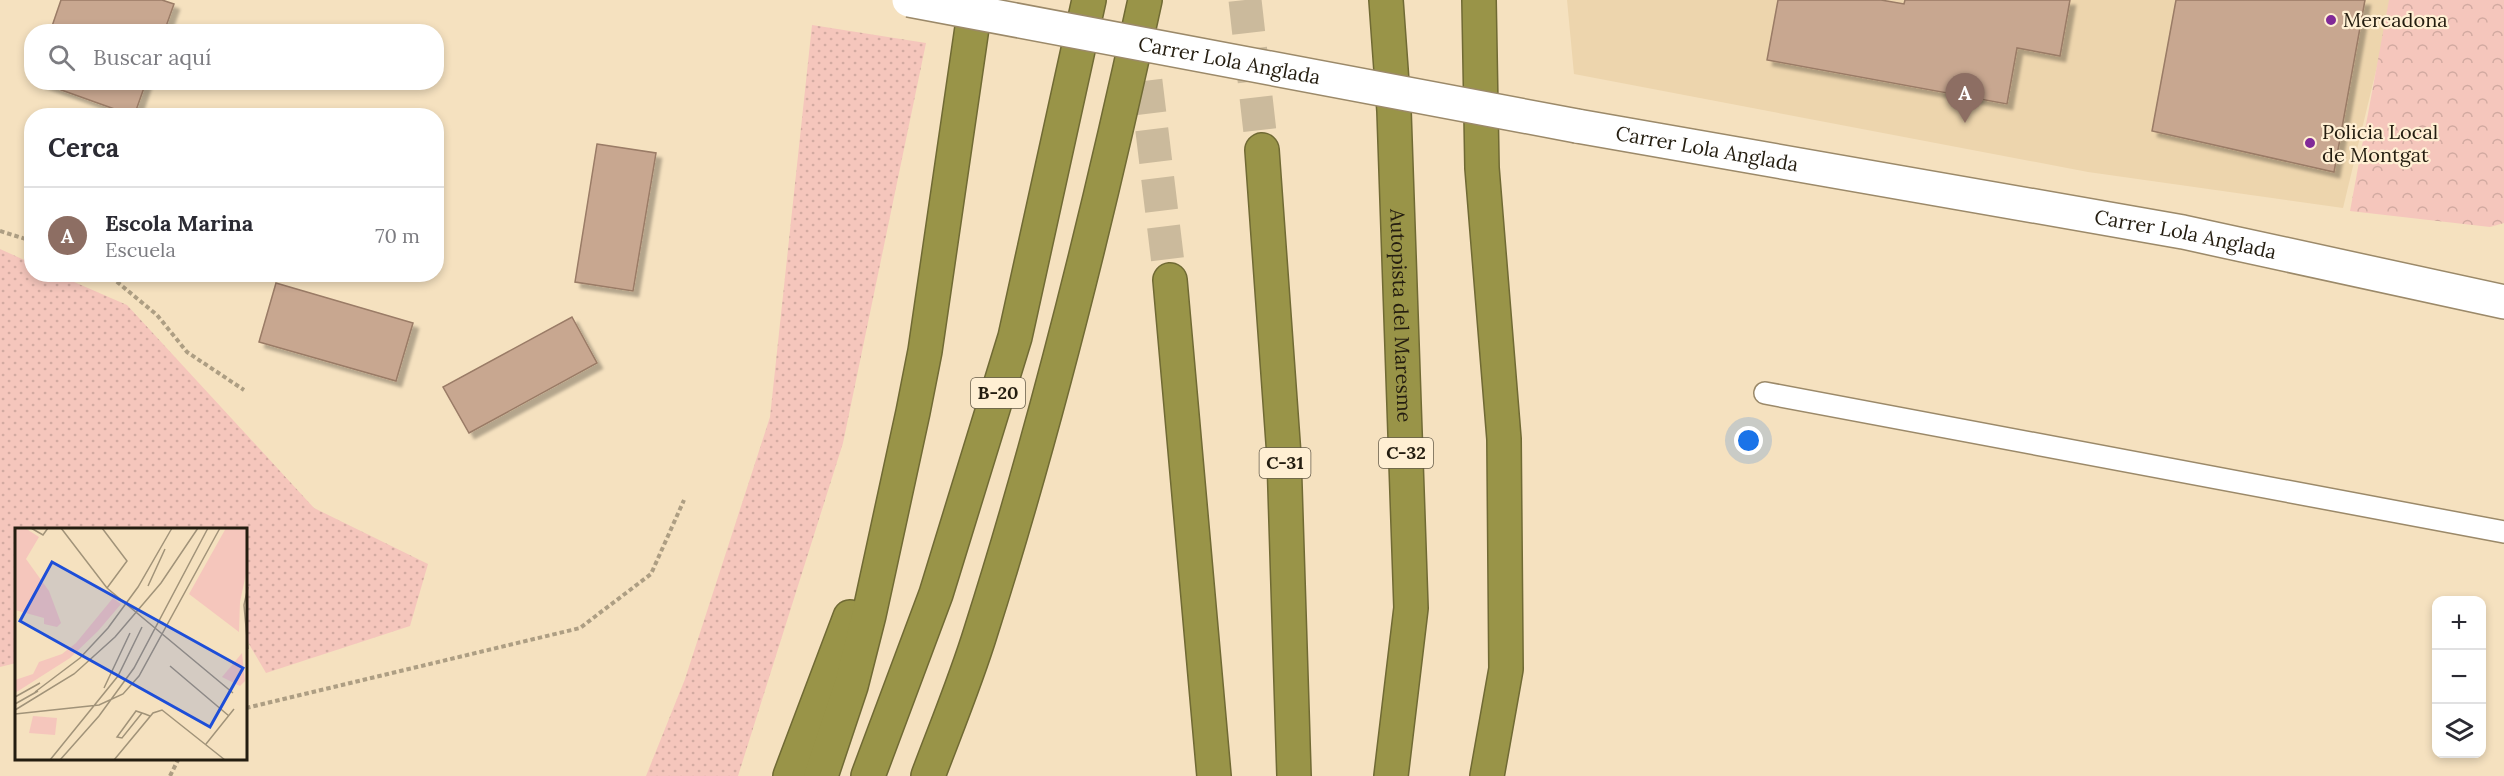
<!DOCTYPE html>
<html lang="es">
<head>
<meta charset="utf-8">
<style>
  :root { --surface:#fff; --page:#f7f7f7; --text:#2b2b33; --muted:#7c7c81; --line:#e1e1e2; --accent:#b45309 }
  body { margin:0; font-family:Lora,serif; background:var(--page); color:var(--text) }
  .controls { position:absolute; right:18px; bottom:18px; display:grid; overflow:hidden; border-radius:12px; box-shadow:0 3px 9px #0003 }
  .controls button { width:54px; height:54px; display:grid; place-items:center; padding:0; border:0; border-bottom:2px solid var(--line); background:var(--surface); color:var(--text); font:30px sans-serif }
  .you { position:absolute; left:1749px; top:441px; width:21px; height:21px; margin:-15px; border:4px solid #fff; border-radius:50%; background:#1a73e8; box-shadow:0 0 0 9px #1a73e833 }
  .badge { display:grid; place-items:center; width:39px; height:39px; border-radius:50%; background:var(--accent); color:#fff; font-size:20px; font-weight:700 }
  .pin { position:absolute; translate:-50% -50px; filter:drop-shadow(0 2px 3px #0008) }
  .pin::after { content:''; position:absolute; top:32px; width:21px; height:18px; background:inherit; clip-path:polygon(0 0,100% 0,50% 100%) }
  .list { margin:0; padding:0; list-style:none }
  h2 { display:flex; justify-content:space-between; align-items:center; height:78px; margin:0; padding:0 24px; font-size:26px }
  h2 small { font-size:20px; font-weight:400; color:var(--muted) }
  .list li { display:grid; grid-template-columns:39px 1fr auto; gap:18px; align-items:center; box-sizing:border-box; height:96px; padding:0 24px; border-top:2px solid var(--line) }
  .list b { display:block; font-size:22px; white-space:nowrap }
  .list p { margin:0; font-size:20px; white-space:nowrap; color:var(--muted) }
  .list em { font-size:20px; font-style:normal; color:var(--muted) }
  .icon { flex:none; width:33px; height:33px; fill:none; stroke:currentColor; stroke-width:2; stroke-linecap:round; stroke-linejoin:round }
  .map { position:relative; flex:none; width:2504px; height:776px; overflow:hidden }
  .search { position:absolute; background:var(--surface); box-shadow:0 3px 9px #0003; left:24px; top:24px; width:420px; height:66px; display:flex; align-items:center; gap:15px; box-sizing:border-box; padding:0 21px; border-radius:24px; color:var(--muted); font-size:22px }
  .panel { position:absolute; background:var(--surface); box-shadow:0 3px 9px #0003; left:24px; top:108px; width:420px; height:174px; border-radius:24px }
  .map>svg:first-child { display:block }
  .built { fill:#edd5ad }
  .grass { fill:url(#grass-dots) }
  .park { fill:url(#park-crowns) }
  .building { fill:#c8a790; stroke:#9a7b66; stroke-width:1.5; filter:url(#shadow) }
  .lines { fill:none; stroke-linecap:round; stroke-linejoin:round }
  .highway-tunnel { stroke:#cbba9c; stroke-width:33; stroke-dasharray:33 16; stroke-linecap:butt }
  .lane-casing { stroke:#9b8969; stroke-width:24 }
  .street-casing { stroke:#9b8969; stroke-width:36 }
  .highway-casing { stroke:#706a34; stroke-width:36 }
  .path { stroke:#ad9e83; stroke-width:4; stroke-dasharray:4.5 3; stroke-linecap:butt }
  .lane { stroke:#fff; stroke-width:21 }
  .street { stroke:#fff; stroke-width:33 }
  .highway { stroke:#999448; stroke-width:33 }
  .street-bridge-casing { stroke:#9b8969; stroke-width:36; stroke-linecap:butt }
  .street-bridge { stroke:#fff; stroke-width:33 }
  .poi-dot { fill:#812a98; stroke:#ffefd3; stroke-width:2 }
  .labels { text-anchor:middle; stroke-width:4.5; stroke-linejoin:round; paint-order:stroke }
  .shield { fill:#ffefd3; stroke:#665c4a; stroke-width:1.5 }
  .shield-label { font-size:18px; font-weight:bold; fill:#241d10 }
  .poi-label { font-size:20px; fill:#241d10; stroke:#ffefd3; text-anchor:start }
  .street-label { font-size:20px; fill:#241d10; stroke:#ffefd3 }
  .inset-road { fill:none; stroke:#a19379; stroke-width:1.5 }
  .view { fill:#1d4ed8; fill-opacity:0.15; stroke:#1d4ed8; stroke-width:3 }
  .inset-edge { fill:none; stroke:#241d10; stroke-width:3 }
</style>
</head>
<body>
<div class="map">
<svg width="2504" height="776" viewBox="0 0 2504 776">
  <defs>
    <pattern id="grass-dots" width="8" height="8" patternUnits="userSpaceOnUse" patternTransform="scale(1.5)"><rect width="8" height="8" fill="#f5c6bc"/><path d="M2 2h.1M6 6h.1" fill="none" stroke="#d2aaa1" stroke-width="1.8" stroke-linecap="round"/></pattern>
    <pattern id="park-crowns" width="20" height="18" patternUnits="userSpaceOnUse" patternTransform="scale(1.5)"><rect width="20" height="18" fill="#f5c6bc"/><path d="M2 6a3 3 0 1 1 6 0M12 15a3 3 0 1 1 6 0" fill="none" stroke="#d2aaa1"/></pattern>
    <filter id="shadow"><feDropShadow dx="5.5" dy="5.5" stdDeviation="1.5" flood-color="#0004"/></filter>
  </defs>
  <rect width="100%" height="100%" fill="#f5e1bf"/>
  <polygon class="built" points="1567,0 2393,0 2343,208 2088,172 1574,74"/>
  <g class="grass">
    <polygon points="812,25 926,43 843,443 738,776 646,776 685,679 770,417"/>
    <polygon points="0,249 31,263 32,274 58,275 127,305 314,508 428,564 410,626 266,673 246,639 246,530 16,530 16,663 0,667"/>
  </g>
  <polygon class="park" points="2389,0 2504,0 2504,223 2490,227 2350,211"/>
  <g class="building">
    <polygon points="61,0 162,0 174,4 164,32 50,32"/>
    <polygon points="1778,0 1881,0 1904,4 1905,0 2070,0 2060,56 2017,48 2007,104 1767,60"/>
    <polygon points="2176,0 2365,0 2334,172 2152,131"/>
    <polygon points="39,82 146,82 134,116"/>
    <polygon points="597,144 656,153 633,291 575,282"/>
    <polygon points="276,283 413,323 396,381 259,342"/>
    <polygon points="572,317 597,363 469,433 443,387"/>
  </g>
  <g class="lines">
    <g class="highway-tunnel">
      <polyline points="1245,0 1262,150"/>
      <polyline points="1140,32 1170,280"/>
    </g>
    <g class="lane-casing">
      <polyline id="lane" points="1765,393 2504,532"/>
    </g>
    <g class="street-casing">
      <g id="street">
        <path id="s1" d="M1577,126L2183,232L2504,302"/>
      </g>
    </g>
    <g class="highway-casing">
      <g id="highway">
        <path id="s2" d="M1386,0L1394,111L1411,608L1391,776"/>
        <polyline points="1479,0 1482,168 1504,439 1506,669 1487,776"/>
        <polyline points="1262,150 1284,456 1294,776"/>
        <polyline points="1170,280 1214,776"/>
        <polyline points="790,776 850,617"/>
        <polyline points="821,776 851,686 869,615 913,412 925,351 976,0"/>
        <polyline points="868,776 936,594 1015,337 1089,0"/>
        <path d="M928,776C946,728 966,680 981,631C1047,424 1099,212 1145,0"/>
      </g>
    </g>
    <g class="path">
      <polyline points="0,231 32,241"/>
      <polyline points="104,274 116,281 157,315 187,352 244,390"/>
      <polyline points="246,708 580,628 651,574 684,500"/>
      <polyline points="170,776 178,760"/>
    </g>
    <use href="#lane" class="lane"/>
    <use href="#street" class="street"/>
    <use href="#highway" class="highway"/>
    <g class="street-bridge-casing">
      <g id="street-bridge">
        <path id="s3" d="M909,0L1577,126"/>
      </g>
    </g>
    <use href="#street-bridge" class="street-bridge"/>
  </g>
  <g class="poi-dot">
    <circle cx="2331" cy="20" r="6"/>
    <circle cx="2310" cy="143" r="6"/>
  </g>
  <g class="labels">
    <g class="shield">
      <rect x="971" y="378" width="54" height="30" rx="4.5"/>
      <rect x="1379" y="438" width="54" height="30" rx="4.5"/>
      <rect x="1259.5" y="448" width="51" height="30" rx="4.5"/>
    </g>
    <g class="shield-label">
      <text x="998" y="399">B-20</text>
      <text x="1406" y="459">C-32</text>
      <text x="1285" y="469">C-31</text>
    </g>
    <g class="poi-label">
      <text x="2343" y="27">Mercadona</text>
      <text x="2322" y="139">Policia Local<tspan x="2322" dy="23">de Montgat</tspan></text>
    </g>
    <g class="street-label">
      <text dy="7" stroke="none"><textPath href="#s3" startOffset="326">Carrer Lola Anglada</textPath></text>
      <text dy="7" stroke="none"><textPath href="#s1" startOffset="132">Carrer Lola Anglada</textPath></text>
      <text dy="7" stroke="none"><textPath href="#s1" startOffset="618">Carrer Lola Anglada</textPath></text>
      <text dy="7" stroke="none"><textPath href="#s2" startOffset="316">Autopista del Maresme</textPath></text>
    </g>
  </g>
  <g transform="translate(15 528)">
    <rect width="232" height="232" fill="#f5e1bf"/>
    <path d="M0,0H10L24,9L11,31L34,63L46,95L42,99L29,96V90L0,82ZM211,0H232V41L225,74L224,104L174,66ZM98,70L106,76L83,103L55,130L0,165V152L18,146L24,134L47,126L61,115Z" fill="#f5c6bc"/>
    <path d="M227,125L230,153L225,158L207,149Z" fill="#f5c6bc"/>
    <path d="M18,188L42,190L40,207L14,205Z" fill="#f5c6bc"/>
    <path class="inset-road" d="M16,0L28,7L33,0M46,0L92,60L218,165M87,0L112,33L92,60M133,58L150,21M233,59L229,77L233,121M155,138L214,188M89,160L115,105M20,164L65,130L93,100L123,59L157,0M0,169L25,155M0,176L23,163M0,182L59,146L100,109L146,55L183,0M127,185L107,210L102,209L121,183L130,186L135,188M0,186L84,177L108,166L124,148L205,0M191,216L219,181M35,232L103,148L127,99M45,232L84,188L119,140L193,0M99,232L138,185L147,182L210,232"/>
    <path class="view" d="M37,34L228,140L195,199L5,93Z"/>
    <rect width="232" height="232" class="inset-edge"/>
  </g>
</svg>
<div class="controls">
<button>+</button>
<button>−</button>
<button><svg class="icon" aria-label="layers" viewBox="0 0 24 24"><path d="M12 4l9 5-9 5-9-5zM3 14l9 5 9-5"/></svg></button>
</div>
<div class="you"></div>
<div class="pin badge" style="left:1965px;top:123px;background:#8d6e63">A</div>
<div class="search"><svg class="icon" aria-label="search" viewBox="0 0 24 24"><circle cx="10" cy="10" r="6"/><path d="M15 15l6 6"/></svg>Buscar aquí</div>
<section class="panel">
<h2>Cerca<small></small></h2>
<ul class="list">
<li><span class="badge" style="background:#8d6e63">A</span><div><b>Escola Marina</b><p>Escuela</p></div><em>70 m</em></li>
</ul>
</section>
</div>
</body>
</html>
